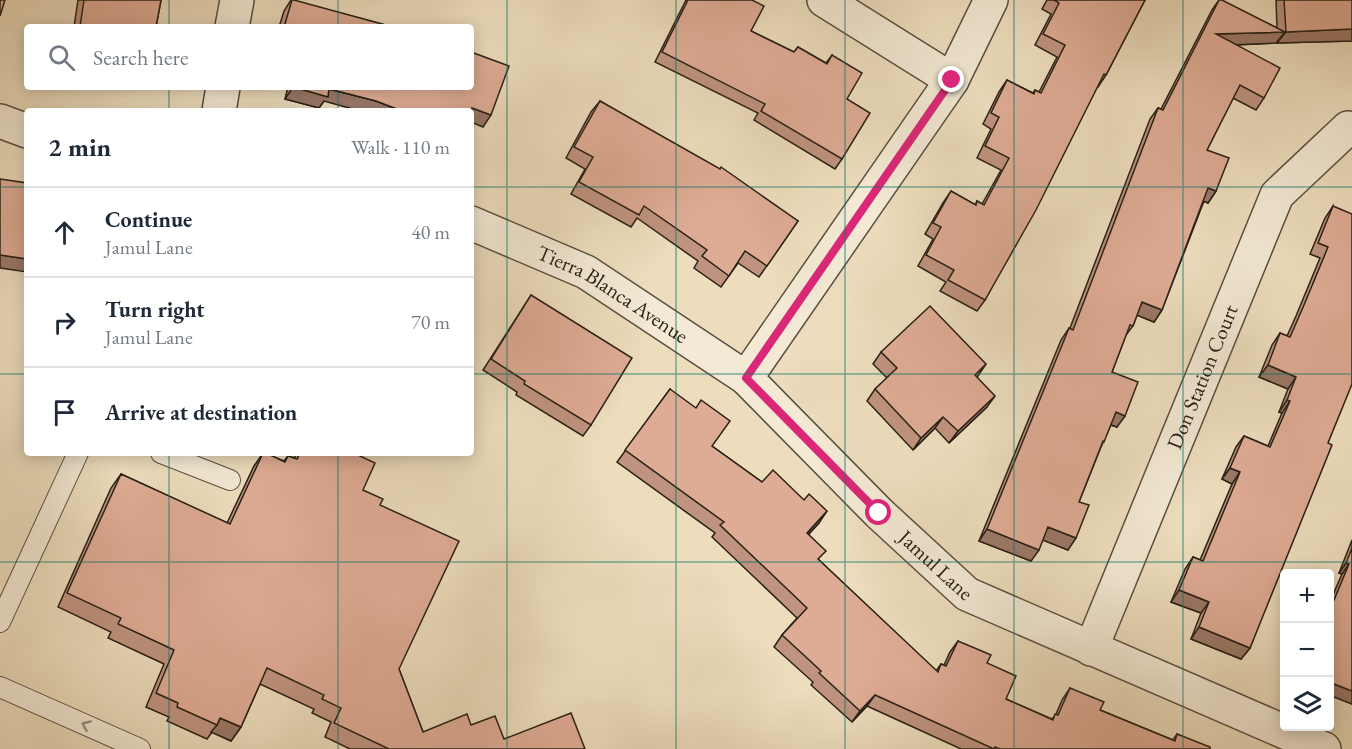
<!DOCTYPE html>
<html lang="en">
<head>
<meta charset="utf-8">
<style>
  :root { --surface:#fff; --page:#f2f2f3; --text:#1f2937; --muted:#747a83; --line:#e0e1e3 }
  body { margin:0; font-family:"EB Garamond",serif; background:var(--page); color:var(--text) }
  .controls { position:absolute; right:18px; bottom:18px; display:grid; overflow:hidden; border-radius:6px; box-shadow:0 3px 15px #0003 }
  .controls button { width:54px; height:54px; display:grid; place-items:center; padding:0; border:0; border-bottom:2px solid var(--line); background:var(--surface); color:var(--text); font:30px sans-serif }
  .stop { position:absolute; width:18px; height:18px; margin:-14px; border:4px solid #db2777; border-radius:50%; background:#fff }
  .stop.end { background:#db2777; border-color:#fff; box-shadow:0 2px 6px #0008 }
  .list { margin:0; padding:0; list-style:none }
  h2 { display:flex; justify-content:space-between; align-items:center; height:78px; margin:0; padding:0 24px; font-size:26px }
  h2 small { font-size:20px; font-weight:400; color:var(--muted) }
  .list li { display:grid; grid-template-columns:39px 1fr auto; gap:18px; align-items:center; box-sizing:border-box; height:90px; padding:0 24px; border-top:2px solid var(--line) }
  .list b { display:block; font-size:22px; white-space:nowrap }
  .list p { margin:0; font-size:20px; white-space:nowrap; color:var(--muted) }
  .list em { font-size:20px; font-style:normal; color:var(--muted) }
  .icon { flex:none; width:33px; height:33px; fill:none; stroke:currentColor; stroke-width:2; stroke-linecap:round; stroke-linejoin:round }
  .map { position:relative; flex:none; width:1352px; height:749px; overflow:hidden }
  .search { position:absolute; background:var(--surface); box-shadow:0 3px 15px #0003; left:24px; top:24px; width:450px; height:66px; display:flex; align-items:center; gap:15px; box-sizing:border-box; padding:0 21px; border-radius:6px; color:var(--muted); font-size:22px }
  .panel { position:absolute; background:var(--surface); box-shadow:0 3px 15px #0003; left:24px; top:108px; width:450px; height:348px; border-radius:6px }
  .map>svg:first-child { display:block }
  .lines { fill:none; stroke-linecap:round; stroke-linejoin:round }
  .lane-casing { stroke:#5a4f40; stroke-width:22 }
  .street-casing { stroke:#5a4f40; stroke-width:36 }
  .lane { stroke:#f3e9d4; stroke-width:20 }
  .street { stroke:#f3e9d4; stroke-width:33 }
  .wall { fill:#bf937f; stroke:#292016; stroke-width:1.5 }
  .shaded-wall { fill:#9b7868; stroke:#292016; stroke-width:1.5 }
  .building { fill:#deab94; stroke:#292016; stroke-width:1.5 }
  .oneway { stroke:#988f7e }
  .route { stroke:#db2777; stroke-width:8 }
  .grid { fill:none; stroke:#0f766e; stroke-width:1.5; stroke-opacity:0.55 }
  .labels { text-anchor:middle; stroke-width:4.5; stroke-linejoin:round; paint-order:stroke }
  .street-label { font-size:21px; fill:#292016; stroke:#f3e9d4 }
</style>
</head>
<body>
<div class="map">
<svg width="1352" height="749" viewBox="0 0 1352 749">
  <rect width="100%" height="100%" fill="#edddbd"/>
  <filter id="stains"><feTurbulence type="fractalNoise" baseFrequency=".00333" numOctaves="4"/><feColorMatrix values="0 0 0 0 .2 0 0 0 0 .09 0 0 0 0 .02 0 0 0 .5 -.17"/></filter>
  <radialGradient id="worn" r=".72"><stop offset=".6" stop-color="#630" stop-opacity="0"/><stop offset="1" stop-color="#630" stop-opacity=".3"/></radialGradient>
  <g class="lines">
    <g class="lane-casing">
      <g id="lane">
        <polyline points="161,453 230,480"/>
        <polyline points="0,622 78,453"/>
        <polyline points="0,687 140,749"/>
      </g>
    </g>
    <g class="street-casing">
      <g id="street">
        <polyline points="824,0 952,80"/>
        <path id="s1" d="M991,0L952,80L746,378L879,513L967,594L1324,749"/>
        <polyline points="232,27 237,0"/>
        <polyline points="219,111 223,87"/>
        <polyline points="0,121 27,131"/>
        <path id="s2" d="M471,223L586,272L746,378"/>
        <path id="s3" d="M1091,649L1277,195L1348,128"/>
      </g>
    </g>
    <use href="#lane" class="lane"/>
    <use href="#street" class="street"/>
  </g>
  <g class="wall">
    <polygon points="78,0 161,0 156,27 74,27"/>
    <polygon points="291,0 393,27 279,27 284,11"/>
    <polygon points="686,0 752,0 751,31 794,52 798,47 826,63 832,55 847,99 842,159 835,169 754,120 758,113 655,62"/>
    <polygon points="1047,0 1145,0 1106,75 1098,87 1097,86 985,300 977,311 940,291 946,282 918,266 933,239 925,234 943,203 951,191 975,205 977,201 982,204 1001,170 977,158 991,129 983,124 999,92 1007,80 1033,93 1035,90 1039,92 1057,57 1035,45 1051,14 1042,9"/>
    <polygon points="1219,0 1277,28 1276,0 1352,0 1352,41 1277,43 1277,42 1276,43 1236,45 1264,98 1256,110 1233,98 1207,150 1216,191 1208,203 1204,201 1162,310 1154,322 1137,315 1133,326 1126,335 1112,372 1117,427 1111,425 1101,447 1079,502 1068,550 1043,540 1031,561 979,541 1061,340 1069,328 1070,328 1150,119 1158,108 1161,109 1212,10"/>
    <polygon points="288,87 471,87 483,127 471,111 324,101 319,108 285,99"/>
    <polygon points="600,101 798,221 759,277 738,263 721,287 694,268 698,261 637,218 631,227 571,194 585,169 566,158 591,112"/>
    <polygon points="1333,206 1328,443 1250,648 1241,659 1191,639 1201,613 1171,602 1185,569 1193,557 1200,560 1232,484 1222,479 1236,447 1244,436 1268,446 1282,413 1279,412 1288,389 1259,377 1272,345 1280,333 1287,336 1296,316 1320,258 1310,254 1325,218"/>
    <polygon points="531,295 591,425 583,436 516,395 517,392 483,370"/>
    <polygon points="881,352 977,377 987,407 949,443 935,428 913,450 867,401 875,389 887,378 873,364"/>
    <polygon points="670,389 712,446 819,523 809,534 819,560 936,671 941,664 944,665 950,652 958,641 987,663 1006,699 1052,719 1056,714 1062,700 1070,688 1100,710 1173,740 1177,734 1210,749 961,749 867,706 852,722 811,685 813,682 774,647 782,635 797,618 712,537 715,533 617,462"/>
    <polygon points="263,453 284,461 288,456 294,458 297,453 354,453 363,490 380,505 399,669 423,732 471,725 504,739 585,749 350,749 325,737 331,722 312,713 314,709 260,684 241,727 231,741 212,732 207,739 167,721 169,717 146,707 164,664 108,638 111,632 58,607 111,488 121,474 227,523 254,466"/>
    <polygon points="1352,540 1352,704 1329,695 1329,604 1342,574 1339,573"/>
  </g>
  <g class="shaded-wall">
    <polygon points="1352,29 1352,41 1277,43 1286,32"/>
    <polygon points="1285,32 1276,43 1208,46 1216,34"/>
    <polygon points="107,87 122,87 120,89"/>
    <polygon points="293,87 329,89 376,101 402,111 360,111 324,101 319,108 285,99"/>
    <polygon points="472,108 491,115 483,127 471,122 471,111"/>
    <polygon points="1208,188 1216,191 1208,203 1200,200"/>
    <polygon points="0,255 27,259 27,272 0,268"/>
    <polygon points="1142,302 1162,310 1154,322 1134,314"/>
    <polygon points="986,364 978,376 967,387 975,375"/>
    <polygon points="1268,365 1296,377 1288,389 1259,377"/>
    <polygon points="995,396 987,407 949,443 958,431"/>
    <polygon points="1287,400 1290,401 1282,413 1279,412"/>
    <polygon points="1116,412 1125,416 1117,427 1108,424"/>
    <polygon points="943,417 935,428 913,450 921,438"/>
    <polygon points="1230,468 1240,472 1232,484 1222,479"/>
    <polygon points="827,511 819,523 799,544 807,533"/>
    <polygon points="1048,527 1076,538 1068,550 1040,539"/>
    <polygon points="987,529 1039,550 1031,561 979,541"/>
    <polygon points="1346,563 1349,564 1342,574 1339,573"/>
    <polygon points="1179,590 1209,602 1201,613 1171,602"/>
    <polygon points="1199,627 1250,648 1241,659 1191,639"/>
    <polygon points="1329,682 1352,691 1352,704 1329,695"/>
    <polygon points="875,695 867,706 852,722 860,711"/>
    <polygon points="220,718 241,727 231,741 211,732 217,725"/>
  </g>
  <g class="building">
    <polygon points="0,0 5,0 0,16"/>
    <polygon points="84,0 161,0 156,27 80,27"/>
    <polygon points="292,0 294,0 393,27 284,27"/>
    <polygon points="688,0 752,0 764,6 751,31 794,52 798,47 827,64 832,55 862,73 847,99 870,113 842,159 761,111 765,104 662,52"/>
    <polygon points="1054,0 1145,0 1106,75 1104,74 1036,210 985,300 948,280 954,270 926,255 941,227 933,223 951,191 976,205 977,201 984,205 1009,158 985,146 999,117 991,113 1007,80 1034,94 1035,90 1041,93 1065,45 1043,34 1059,3"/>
    <polygon points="1219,0 1222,0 1285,32 1216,34 1280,68 1264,98 1240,85 1207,150 1229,158 1216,191 1208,188 1162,310 1142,302 1133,326 1130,325 1112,372 1138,382 1125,416 1116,412 1104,442 1103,441 1079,502 1089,505 1076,538 1048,527 1039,550 987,529 1069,328 1073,330 1158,108 1163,110"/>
    <polygon points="1284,0 1352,0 1352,29 1286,32"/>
    <polygon points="471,52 509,66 491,115 472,108 471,111 402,111 376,101 329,89 328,97 293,87 471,87"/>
    <polygon points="600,101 720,169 721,167 798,221 767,266 745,251 729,276 702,256 707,250 644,206 639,215 579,182 593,157 574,147"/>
    <polygon points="0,179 27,183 27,259 0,255"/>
    <polygon points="1333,206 1352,214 1352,384 1328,443 1332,445 1250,648 1199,627 1209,602 1179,590 1193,557 1203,561 1240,472 1230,468 1244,436 1270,447 1290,401 1287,400 1296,377 1268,365 1280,333 1290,337 1304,305 1328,247 1318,243"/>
    <polygon points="531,295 632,358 591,425 524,384 525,381 491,359"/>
    <polygon points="930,306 986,364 975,375 995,396 958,431 943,417 921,438 875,389 897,368 881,352"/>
    <polygon points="670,389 696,408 701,400 730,421 712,446 762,482 773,470 804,500 809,494 827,511 807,533 826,551 818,559 938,672 941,664 946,666 958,641 991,655 987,663 1016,676 1006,699 1053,720 1055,714 1058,715 1070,688 1104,702 1100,710 1175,741 1177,734 1210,747 1210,749 1000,749 995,747 994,749 875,695 860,711 819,673 821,671 782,635 807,608 720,525 724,522 625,450"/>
    <polygon points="263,453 266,453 285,462 288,456 297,459 300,453 354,453 375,463 363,490 383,499 380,505 459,541 399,669 423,732 467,714 471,725 495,716 504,739 571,713 585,749 389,749 334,723 341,708 322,699 324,695 267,668 241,727 220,718 217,725 177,707 178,703 156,693 174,650 118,624 121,618 67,593 121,474 230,524"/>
    <polygon points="1352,548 1352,691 1329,682 1329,612 1349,564 1346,563"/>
  </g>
  <defs><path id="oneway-chevron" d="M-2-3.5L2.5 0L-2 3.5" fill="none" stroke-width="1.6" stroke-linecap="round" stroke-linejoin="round" transform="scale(1.5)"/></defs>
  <use class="oneway" href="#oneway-chevron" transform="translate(86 725) rotate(-156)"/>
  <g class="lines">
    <polyline class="route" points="879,513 746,378 952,80"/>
  </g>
  <path class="grid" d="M169,0V27M338,0V27M507,0V749M676,0V749M845,0V749M1014,0V749M1183,0V749M169,87V111M338,87V111M0,187H27M471,187H1352M0,374H27M471,374H1352M169,453V749M338,453V749M0,562H1352"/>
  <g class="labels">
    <g class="street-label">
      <text dy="7" stroke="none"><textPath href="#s2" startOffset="159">Tierra Blanca Avenue</textPath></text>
      <text dy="7" stroke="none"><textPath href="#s3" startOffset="294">Don Station Court</textPath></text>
      <text dy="7" stroke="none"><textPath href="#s1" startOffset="718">Jamul Lane</textPath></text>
    </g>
  </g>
  <rect width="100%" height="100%" filter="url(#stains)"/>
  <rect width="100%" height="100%" fill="url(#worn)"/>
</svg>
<div class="controls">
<button>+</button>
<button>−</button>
<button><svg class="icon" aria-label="layers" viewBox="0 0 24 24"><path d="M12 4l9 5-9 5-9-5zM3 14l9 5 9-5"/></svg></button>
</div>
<div class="stop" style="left:879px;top:513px"></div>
<div class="stop end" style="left:952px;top:80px"></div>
<div class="search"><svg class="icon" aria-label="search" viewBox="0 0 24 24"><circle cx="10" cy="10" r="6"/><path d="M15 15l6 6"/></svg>Search here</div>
<section class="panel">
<h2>2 min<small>Walk · 110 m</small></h2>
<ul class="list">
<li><svg class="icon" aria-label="ahead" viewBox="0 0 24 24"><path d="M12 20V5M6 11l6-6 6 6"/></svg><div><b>Continue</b><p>Jamul Lane</p></div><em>40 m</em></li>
<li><svg class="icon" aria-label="right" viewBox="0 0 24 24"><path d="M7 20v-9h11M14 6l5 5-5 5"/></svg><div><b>Turn right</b><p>Jamul Lane</p></div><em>70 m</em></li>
<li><svg class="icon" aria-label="arrive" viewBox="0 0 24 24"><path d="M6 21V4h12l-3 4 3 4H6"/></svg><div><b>Arrive at destination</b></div></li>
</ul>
</section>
</div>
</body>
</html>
